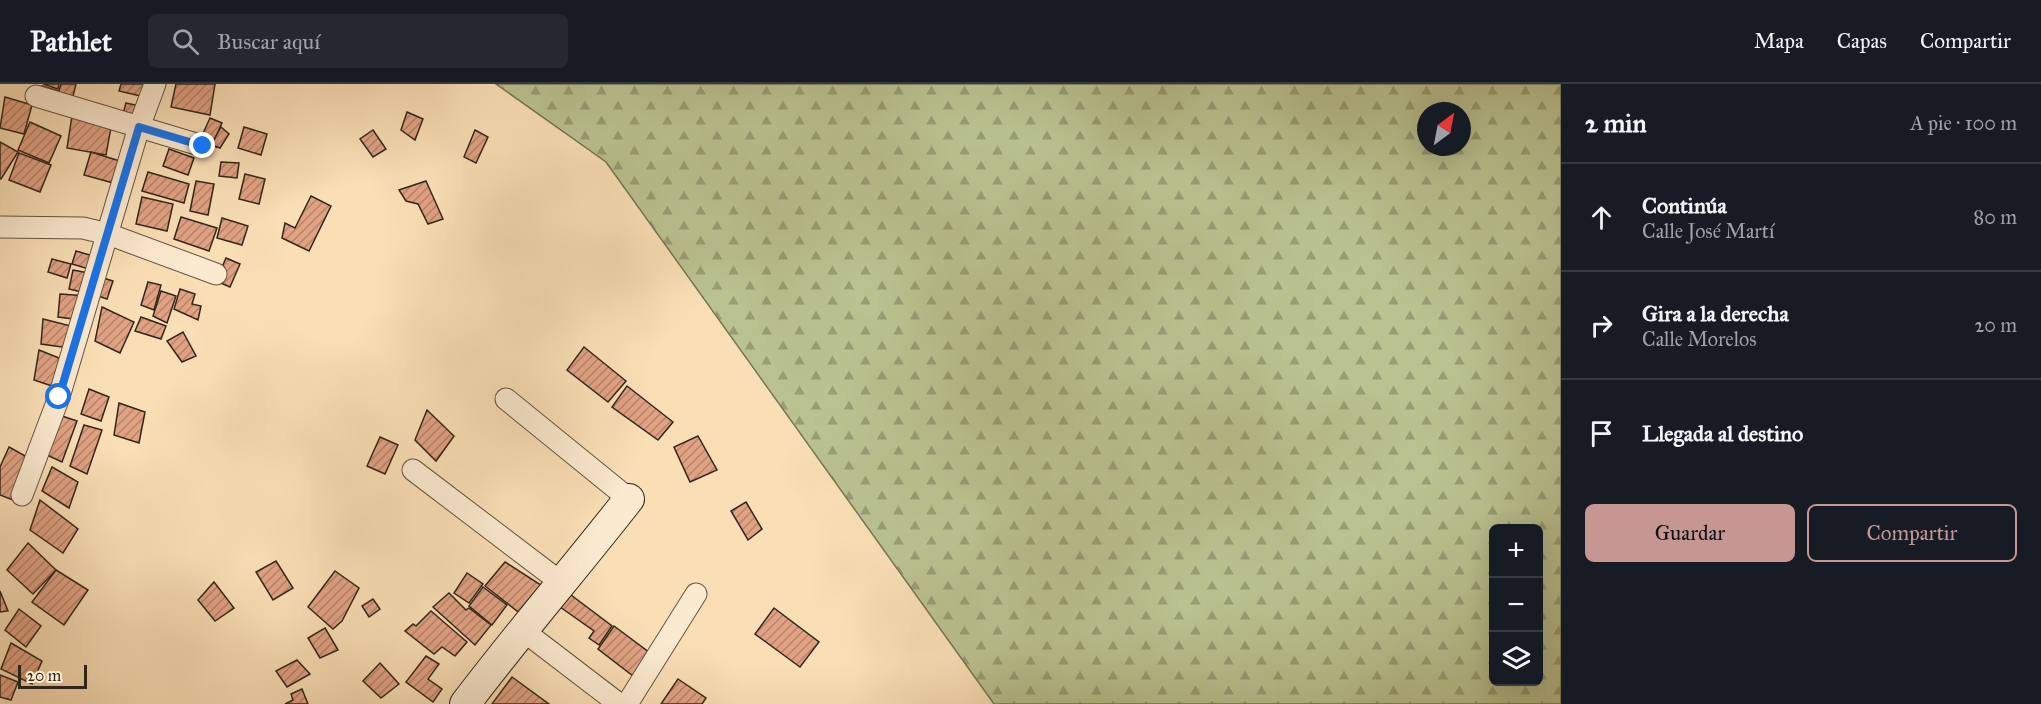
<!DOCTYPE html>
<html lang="es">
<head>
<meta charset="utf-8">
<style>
  :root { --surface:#171b24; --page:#242831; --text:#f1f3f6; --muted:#9ea1a6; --line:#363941; --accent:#c59692 }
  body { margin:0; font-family:"IM FELL Great Primer",serif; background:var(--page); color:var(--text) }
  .controls { position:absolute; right:18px; bottom:18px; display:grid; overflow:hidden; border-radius:9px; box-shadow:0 6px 24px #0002 }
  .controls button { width:54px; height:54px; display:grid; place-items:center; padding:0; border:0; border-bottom:2px solid var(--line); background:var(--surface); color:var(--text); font:30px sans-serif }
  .compass { position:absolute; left:1417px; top:18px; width:54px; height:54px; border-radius:50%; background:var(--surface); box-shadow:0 6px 24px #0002; rotate:32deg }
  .scale { position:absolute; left:18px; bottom:15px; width:69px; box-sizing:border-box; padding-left:6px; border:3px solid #332618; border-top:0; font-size:16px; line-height:21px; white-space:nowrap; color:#332618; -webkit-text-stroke:4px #fcead0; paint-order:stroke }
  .stop { position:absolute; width:18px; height:18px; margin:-14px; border:4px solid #1a73e8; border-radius:50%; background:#fff }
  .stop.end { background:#1a73e8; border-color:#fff; box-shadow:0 2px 6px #0008 }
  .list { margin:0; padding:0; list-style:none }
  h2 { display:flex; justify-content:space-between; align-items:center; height:78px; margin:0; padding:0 24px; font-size:26px }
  h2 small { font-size:20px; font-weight:400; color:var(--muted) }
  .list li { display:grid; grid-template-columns:39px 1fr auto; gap:18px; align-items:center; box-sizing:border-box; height:108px; padding:0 24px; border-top:2px solid var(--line) }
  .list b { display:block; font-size:22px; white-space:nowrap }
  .list p { margin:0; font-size:20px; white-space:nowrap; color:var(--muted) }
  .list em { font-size:20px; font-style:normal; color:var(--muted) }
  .actions { display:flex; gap:12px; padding:18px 24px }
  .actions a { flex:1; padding:14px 0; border:2px solid var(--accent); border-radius:9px; text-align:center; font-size:21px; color:var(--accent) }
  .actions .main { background:var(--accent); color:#111 }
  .icon { flex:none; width:33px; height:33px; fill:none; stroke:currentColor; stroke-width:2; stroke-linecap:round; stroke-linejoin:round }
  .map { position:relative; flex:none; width:1561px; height:620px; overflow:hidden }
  header { display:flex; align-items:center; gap:36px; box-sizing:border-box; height:84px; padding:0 30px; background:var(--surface); border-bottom:2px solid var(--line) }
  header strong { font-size:28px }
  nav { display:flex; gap:33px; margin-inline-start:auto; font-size:21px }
  .search { width:420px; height:54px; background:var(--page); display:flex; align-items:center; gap:15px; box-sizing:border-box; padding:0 21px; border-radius:9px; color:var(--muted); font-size:22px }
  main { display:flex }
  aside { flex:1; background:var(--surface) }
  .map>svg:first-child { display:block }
  .forest { fill:url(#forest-firs); stroke:#767454; stroke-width:1.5; fill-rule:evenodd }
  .building { fill:url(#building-hatch); stroke:#332618; stroke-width:1.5 }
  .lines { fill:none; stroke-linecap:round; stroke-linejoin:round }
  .street-casing { stroke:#655440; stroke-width:23 }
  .secondary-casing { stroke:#332618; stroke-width:32 }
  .street { stroke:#fcead0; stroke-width:21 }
  .secondary { stroke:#fcead0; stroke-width:30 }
  .route { stroke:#1a73e8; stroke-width:8 }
</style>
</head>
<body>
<header>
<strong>Pathlet</strong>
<div class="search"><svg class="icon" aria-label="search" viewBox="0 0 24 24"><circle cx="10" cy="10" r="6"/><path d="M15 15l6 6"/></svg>Buscar aquí</div>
<nav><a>Mapa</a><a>Capas</a><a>Compartir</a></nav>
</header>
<main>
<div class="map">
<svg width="1561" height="620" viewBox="0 0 1561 620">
  <defs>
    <pattern id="forest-firs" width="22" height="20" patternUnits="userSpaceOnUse" patternTransform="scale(1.5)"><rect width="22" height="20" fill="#bac291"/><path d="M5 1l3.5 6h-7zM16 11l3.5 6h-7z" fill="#989d75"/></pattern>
    <pattern id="building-hatch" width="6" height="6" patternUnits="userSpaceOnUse" patternTransform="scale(1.5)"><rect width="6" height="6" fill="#e1a284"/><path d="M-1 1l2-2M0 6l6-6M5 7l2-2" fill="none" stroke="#b7846b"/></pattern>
  </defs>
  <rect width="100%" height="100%" fill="#fadfb6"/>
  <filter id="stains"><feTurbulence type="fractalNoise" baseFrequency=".00333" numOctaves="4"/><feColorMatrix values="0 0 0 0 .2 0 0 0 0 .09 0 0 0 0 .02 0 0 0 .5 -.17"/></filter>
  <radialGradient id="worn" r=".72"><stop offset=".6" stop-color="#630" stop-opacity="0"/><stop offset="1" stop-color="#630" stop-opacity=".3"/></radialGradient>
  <path class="forest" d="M496,0H1561V620H994L606,78ZM1426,27H1462V63H1426ZM1494,444H1538V598H1494Z"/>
  <g class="building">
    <polygon points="43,0 59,0 58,5"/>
    <polygon points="61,0 76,0 71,20 39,12 42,2 59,7"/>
    <polygon points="121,0 148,0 145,13 119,7"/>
    <polygon points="176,0 215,0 210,31 171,23"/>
    <polygon points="5,13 32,21 24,50 0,44"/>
    <polygon points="126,19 140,22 137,33 123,30"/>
    <polygon points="407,28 423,35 415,56 401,46"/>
    <polygon points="72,32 112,38 106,71 67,64"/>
    <polygon points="210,34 222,39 213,59 201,54"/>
    <polygon points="30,38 61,52 49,79 18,66"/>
    <polygon points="221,43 229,50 220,64 211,61"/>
    <polygon points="244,43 267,50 261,71 238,64"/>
    <polygon points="373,46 386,65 373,73 360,55"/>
    <polygon points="475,46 488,53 476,79 464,73"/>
    <polygon points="0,58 18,68 1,95 0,95"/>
    <polygon points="169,65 194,74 188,91 163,82"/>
    <polygon points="91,68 123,78 117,100 84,91"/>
    <polygon points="19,69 51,81 40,108 9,96"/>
    <polygon points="221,78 239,79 237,94 219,92"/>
    <polygon points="148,88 189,100 184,119 142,107"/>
    <polygon points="245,90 265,95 259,120 239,115"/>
    <polygon points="196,97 214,100 208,131 190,127"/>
    <polygon points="426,97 443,135 428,140 418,120 406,117 399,106"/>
    <polygon points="311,112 331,122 309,167 282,154 285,139 295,144"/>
    <polygon points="142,113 173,120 167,147 136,140"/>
    <polygon points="181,133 217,144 209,167 174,155"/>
    <polygon points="222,134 248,142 242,161 217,154"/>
    <polygon points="76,167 100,174 96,187 72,180"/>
    <polygon points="226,174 240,180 230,203 216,197"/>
    <polygon points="52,175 71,180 67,194 48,188"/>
    <polygon points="73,186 94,190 90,210 69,205"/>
    <polygon points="100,193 113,197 107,215 95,211"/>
    <polygon points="148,198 161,201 154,226 141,221"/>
    <polygon points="180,205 195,210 192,220 201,222 198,236 174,225"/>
    <polygon points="161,207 176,212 167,239 153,232"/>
    <polygon points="60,210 88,212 81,236 58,233"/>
    <polygon points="102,223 134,238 120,269 95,257"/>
    <polygon points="141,233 166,242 161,255 135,247"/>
    <polygon points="43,235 71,242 69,264 41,260"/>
    <polygon points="183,248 196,272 182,278 167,257"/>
    <polygon points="584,263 626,297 608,318 567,286"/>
    <polygon points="39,266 64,276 58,304 34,296"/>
    <polygon points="627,302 673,338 658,356 612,323"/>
    <polygon points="89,305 109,313 101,337 81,330"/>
    <polygon points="119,319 145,328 139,359 114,351"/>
    <polygon points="427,326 454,352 436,377 415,356"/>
    <polygon points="62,332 77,337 62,378 47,371"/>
    <polygon points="84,341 102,346 87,390 70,382"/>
    <polygon points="698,352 717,386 690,398 674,363"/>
    <polygon points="380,353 398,361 385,390 367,382"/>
    <polygon points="9,363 29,374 13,416 0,411 0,383"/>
    <polygon points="52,383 78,398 69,424 42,407"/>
    <polygon points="40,416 78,445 63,469 30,446"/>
    <polygon points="746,418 762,445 748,456 731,427"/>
    <polygon points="28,459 56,486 33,510 7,486"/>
    <polygon points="276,477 293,504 273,516 256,488"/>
    <polygon points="505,478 547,505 526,534 485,502"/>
    <polygon points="56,486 88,506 64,541 32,518"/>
    <polygon points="335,487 359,504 342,537 333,545 308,523"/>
    <polygon points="467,489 483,500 469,519 454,509"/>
    <polygon points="214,498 234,524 215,537 198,516"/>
    <polygon points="483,503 507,521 492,541 469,522"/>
    <polygon points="0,507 8,527 0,528"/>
    <polygon points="449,509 466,526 469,524 491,541 475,561 433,523"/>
    <polygon points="571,511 612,542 599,561 589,554 594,547 560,523"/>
    <polygon points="373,515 380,525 369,533 362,522"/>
    <polygon points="774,524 819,558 800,583 755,550"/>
    <polygon points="19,525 41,542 26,563 5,546"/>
    <polygon points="431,527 467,558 455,572 442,563 434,570 405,547 413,540 416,542"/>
    <polygon points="614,542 650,569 633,592 598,565"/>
    <polygon points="325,544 338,566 320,574 308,554"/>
    <polygon points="11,559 42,577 32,600 1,585"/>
    <polygon points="426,572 439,580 428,595 442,605 433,618 406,598"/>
    <polygon points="297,576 310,590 287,603 276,587"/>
    <polygon points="380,579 399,600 381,614 363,597"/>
    <polygon points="0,591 18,598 11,616 0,613"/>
    <polygon points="512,593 549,620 492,620"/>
    <polygon points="678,595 706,614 702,620 661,620"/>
    <polygon points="302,605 308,620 285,620 293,616 291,610"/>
  </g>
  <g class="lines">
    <g class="street-casing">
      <g id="street">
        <polyline points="36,12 203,62"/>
        <polyline points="0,143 83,144 108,150 216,190"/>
        <polyline points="506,315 629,415"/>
        <polyline points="413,386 563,500"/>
        <polyline points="22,411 59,313 139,43 155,0"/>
        <polyline points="521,545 619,620"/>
        <polyline points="627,620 696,510"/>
      </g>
    </g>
    <g class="secondary-casing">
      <path id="secondary" d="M465,620C518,550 575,484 629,415"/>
    </g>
    <use href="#street" class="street"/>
    <use href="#secondary" class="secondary"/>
  </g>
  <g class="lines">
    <polyline class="route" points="59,313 139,43 203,62"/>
  </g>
  <rect width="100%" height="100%" filter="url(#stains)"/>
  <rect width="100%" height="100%" fill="url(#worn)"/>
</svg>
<div class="controls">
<button>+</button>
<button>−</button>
<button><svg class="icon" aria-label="layers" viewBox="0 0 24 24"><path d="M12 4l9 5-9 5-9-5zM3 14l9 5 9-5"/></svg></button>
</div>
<svg class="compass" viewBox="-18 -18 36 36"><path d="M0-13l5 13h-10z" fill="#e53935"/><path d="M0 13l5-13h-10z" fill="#9ea1a6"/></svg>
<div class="scale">20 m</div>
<div class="stop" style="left:59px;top:313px"></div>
<div class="stop end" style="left:203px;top:62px"></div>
</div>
<aside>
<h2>2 min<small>A pie · 100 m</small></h2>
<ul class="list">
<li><svg class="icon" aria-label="ahead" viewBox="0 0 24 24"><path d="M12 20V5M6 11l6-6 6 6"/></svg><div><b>Continúa</b><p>Calle José Martí</p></div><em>80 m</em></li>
<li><svg class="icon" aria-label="right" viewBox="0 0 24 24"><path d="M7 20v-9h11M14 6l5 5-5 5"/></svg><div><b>Gira a la derecha</b><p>Calle Morelos</p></div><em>20 m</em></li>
<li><svg class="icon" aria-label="arrive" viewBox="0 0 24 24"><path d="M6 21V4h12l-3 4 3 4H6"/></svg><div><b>Llegada al destino</b></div></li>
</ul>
<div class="actions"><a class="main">Guardar</a><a>Compartir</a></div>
</aside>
</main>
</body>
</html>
